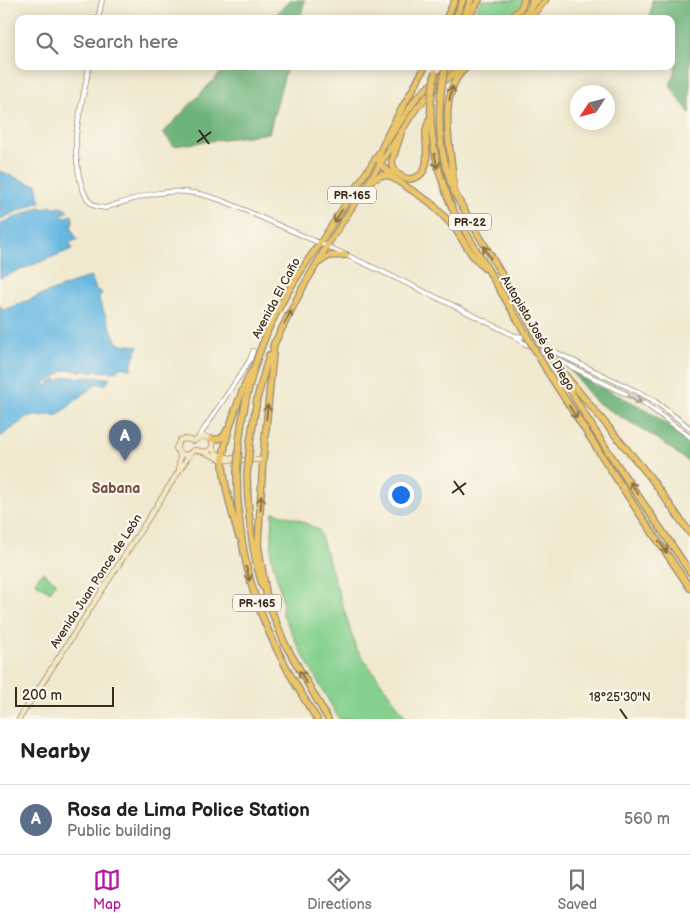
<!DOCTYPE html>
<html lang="en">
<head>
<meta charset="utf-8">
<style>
  :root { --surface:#fff; --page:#f6f6f6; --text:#202124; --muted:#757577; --line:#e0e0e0; --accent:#b5179e }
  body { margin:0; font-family:"Balsamiq Sans",sans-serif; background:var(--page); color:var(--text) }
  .compass { position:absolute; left:570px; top:85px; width:45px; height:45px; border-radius:50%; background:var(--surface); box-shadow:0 2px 12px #0003; rotate:234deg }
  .scale { position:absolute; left:15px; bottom:12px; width:99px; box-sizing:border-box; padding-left:5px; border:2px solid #3b2a1e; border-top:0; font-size:14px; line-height:18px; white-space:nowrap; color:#3b2a1e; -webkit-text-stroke:4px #fbf7ec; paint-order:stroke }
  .you { position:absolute; left:400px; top:494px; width:18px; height:18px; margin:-12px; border:4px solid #fff; border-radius:50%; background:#1a73e8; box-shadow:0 0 0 8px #1a73e833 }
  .badge { display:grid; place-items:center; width:32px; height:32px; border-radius:50%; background:var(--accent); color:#fff; font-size:16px; font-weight:700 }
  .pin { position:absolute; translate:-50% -41px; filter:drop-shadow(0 1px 2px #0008) }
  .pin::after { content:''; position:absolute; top:26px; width:18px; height:15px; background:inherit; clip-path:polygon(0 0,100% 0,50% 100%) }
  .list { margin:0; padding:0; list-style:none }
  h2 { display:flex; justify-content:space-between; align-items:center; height:65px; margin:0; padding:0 20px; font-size:21px }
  h2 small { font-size:16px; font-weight:400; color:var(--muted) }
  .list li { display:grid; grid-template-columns:32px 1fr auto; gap:15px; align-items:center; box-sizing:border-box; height:70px; padding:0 20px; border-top:1px solid var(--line) }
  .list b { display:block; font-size:19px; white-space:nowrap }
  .list p { margin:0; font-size:16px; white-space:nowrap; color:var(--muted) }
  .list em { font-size:16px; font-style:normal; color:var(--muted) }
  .icon { flex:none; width:28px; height:28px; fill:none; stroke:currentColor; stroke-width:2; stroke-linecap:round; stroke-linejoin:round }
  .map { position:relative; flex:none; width:690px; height:719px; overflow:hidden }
  .search { position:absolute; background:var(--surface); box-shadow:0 2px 12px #0003; left:15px; right:15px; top:15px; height:55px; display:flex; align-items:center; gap:12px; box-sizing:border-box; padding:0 18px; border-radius:10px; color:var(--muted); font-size:19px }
  .sheet { height:135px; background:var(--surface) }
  nav { display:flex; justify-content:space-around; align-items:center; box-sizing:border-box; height:70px; border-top:1px solid var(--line); background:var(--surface); font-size:14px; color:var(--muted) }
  nav a { display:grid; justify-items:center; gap:2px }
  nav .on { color:var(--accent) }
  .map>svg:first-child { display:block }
  .green { fill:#85d08e; stroke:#607d56 }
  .forest { fill:#6cb279; stroke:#546e4c }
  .water { fill:#66b8e2; stroke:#507180 }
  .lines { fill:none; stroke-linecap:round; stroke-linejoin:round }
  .tertiary-casing { stroke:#968a76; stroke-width:5.5 }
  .secondary-casing { stroke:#968a76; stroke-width:6 }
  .primary-casing { stroke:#968a76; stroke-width:7 }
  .trunk-casing { stroke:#968a76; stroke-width:7 }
  .motorway-casing { stroke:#968a76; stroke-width:8 }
  .tertiary { stroke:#fff; stroke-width:4 }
  .secondary { stroke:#f7e8c3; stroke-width:4.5 }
  .primary { stroke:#ecc569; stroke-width:5 }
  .trunk { stroke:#ecc569; stroke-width:5 }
  .motorway { stroke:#ecc569; stroke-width:5.5 }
  .motorway-bridge-casing { stroke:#968a76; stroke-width:8; stroke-linecap:butt }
  .motorway-bridge { stroke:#ecc569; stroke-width:5.5 }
  .oneway { stroke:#8b7040 }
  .oneway2 { stroke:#a79f9a }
  .ticks { fill:none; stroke:#3b2a1e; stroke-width:2 }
  .labels { text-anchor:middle; stroke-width:4.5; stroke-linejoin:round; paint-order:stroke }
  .shield { fill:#fbf7ec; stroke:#75685c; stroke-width:1 }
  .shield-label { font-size:11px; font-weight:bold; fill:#3b2a1e }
  .street-label { font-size:12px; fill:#3b2a1e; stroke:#fbf7ec }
  .neighbourhood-label { font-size:14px; font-weight:bold; fill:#745344; stroke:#fbf7ec }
  .ticks-label { font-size:12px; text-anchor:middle; fill:#3b2a1e; stroke:#fbf7ec; stroke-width:4.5; stroke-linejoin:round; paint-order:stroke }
</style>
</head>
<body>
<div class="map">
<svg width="690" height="719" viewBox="0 0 690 719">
  <rect width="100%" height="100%" fill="#fbf7ec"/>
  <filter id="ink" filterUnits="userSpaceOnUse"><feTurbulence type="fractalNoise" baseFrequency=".02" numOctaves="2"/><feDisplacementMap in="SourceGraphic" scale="10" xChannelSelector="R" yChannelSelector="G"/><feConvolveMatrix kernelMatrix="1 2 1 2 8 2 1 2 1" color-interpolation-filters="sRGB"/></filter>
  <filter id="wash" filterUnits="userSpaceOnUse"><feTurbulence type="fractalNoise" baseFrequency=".0096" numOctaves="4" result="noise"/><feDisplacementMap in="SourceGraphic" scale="20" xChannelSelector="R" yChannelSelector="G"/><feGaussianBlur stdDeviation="1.12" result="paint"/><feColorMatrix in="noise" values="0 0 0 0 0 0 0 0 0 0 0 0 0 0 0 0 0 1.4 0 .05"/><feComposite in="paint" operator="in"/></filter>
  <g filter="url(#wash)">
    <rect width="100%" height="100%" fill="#f0e9cf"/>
    <g class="green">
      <polygon points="481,0 522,0 520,6 508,19 470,19"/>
      <polygon points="273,512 297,519 319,530 356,648 407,719 339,719 300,650 282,613 283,602 271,555"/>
      <polygon points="42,572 56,582 50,592 35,582"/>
    </g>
    <g class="forest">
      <polygon points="290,0 305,0 300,19 272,19"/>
      <polygon points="652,0 690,0 690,114 670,86 676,66 671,56 671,19 652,19 650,14"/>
      <polygon points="227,66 287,66 269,133 174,146 163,133"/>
      <path d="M571,371C594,385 619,395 643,408C660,418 675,430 690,442V463L658,439L596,402Z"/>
    </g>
    <g class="water">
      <polygon points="0,171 31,184 37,184 38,194 41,201 0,219"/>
      <polygon points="51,206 55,208 62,207 68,211 61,215 63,218 72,215 73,221 71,227 77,240 70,242 72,249 0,278 0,224 40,207 43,209"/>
      <polygon points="91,276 96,290 100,291 102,294 99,296 99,300 116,341 120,344 139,346 134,355 131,369 120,367 115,372 65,370 44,384 46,386 51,384 50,382 57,379 59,381 65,377 110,378 108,382 104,385 97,383 58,415 29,416 0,437 0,305 3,310"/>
    </g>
  </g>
  <g filter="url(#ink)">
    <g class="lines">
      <g class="tertiary-casing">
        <g id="tertiary">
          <polyline points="98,19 102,0"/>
          <path d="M89,66C85,89 79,112 76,136C75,152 78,191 91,203C94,207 100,207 105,208C134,199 163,187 194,193C221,197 252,214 278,225C358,259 437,297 515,336L522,342L644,403L690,437"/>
          <polyline points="517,336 524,337 638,392 653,400 690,428"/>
          <polyline points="198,438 250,360 253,351"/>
        </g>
      </g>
      <g class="secondary-casing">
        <g id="secondary">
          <polyline points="203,452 223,460 263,460"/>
          <path d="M180,454L176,448L180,440L185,439L194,441L203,436L212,439C213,443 212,449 215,452C220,458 230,456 236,460"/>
          <polyline points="180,454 187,455 194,450 208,452 213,446"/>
          <polyline points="179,469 180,454"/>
          <polyline points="19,719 190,454"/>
        </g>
      </g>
      <g class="primary-casing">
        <g id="primary">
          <polyline points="531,7 538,0"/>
          <polyline points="530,18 546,0"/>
        </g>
      </g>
      <g class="trunk-casing">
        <g id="trunk">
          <polyline points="519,19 531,7"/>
          <polyline points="529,19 531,7"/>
          <polyline points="388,140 417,97 433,82 454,66"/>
          <polyline points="320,243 380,151"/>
          <polyline points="327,246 416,109 432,91 463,66"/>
        </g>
      </g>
      <g class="motorway-casing">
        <g id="motorway">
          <polyline points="531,7 532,0"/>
          <polyline points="446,19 455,0"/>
          <polyline points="455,19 463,0"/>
          <polyline points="463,19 471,0"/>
          <polyline points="467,19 479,0"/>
          <polyline points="510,19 521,8 524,0"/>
          <path d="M441,92C437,130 441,159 455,194L539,339"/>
          <path d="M431,100C429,140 438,177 455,214L526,334"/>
          <path d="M401,133L392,161C392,167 394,171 399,175C403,178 409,180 414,178C433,173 425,146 426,131C426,128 428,124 429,120"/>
          <path d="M393,175C389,171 380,167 379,161C377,146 417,85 425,66"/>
          <polyline points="370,181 382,175 390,176 431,203 454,227 473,256 484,268"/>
          <path d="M454,187C452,152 434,91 468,66"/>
          <polyline points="318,263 329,256 346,255"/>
          <polyline points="273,346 302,289 327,246"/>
          <path d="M557,366C595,438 645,504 690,572"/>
          <polyline points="547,371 633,504 690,588"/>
          <polyline points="565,375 650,477 690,533"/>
          <path d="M212,439C220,440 224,438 227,430"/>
          <path d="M239,442C243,408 251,372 264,340C276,308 300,271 320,243"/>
          <polyline points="250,443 257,399 269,355"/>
          <path d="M237,473C237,572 264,637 317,719"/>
          <path d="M247,475C248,513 251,551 263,587"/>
          <path d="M239,537C233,517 223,481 223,461C223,441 241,391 251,372"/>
          <polyline points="267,600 285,644 328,719"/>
          <polyline points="268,604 258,545 263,460 274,343"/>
        </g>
      </g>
      <use href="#tertiary" class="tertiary"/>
      <use href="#secondary" class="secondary"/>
      <use href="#primary" class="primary"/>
      <use href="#trunk" class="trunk"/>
      <use href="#motorway" class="motorway"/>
      <g class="motorway-bridge-casing">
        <g id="motorway-bridge">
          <polyline points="441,92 445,66"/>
          <polyline points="431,100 435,72"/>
          <polyline points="526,334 547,371"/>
          <polyline points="539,339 557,366"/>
          <polyline points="237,473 239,442"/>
          <polyline points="247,475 250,443"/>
        </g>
      </g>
      <use href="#motorway-bridge" class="motorway-bridge"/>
    </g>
    <defs><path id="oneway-shaft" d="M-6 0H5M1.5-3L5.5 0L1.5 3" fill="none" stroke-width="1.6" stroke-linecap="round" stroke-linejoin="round" transform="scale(1.25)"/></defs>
    <g class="oneway">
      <use href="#oneway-shaft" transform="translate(451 93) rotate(-77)"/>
      <use href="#oneway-shaft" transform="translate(436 161) rotate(78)"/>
      <use href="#oneway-shaft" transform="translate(338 216) rotate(123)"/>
      <use href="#oneway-shaft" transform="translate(487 252) rotate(-121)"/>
      <use href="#oneway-shaft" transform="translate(288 317) rotate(-62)"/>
      <use href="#oneway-shaft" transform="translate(267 412) rotate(-85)"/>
      <use href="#oneway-shaft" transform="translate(573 412) rotate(58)"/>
      <use href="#oneway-shaft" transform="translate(634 488) rotate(-123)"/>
      <use href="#oneway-shaft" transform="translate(261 503) rotate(-87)"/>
      <use href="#oneway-shaft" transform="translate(663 547) rotate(56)"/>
      <use href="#oneway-shaft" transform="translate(248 574) rotate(76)"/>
      <use href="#oneway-shaft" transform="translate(303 677) rotate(-120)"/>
    </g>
    <use class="oneway2" href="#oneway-shaft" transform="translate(635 399) rotate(27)"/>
  </g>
  <path class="ticks" d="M199,130L209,144M197,142L211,132M454,481L464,495M452,493L466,483M620,709L627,719"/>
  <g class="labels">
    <g class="shield">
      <rect x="328" y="186.5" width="48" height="17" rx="4"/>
      <rect x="449" y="213.5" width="42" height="17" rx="4"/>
      <rect x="233" y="594.5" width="48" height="17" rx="4"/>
    </g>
    <g class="shield-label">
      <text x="352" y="199">PR-165</text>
      <text x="470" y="226">PR-22</text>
      <text x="257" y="607">PR-165</text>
    </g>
    <g class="street-label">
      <text transform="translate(276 298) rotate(-62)" y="4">Avenida El Caño</text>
      <text transform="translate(538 333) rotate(59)" y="4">Autopista José de Diego</text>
      <text transform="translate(96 581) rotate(-57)" y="4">Avenida Juan Ponce de León</text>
    </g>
    <g class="neighbourhood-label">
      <text x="116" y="493">Sabana</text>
    </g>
  </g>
  <g class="ticks-label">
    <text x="620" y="701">18°25'30"N</text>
  </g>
</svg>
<svg class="compass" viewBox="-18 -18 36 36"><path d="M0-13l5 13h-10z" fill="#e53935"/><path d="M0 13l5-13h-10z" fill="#757577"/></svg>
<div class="scale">200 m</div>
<div class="you"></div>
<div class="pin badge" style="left:125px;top:461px;background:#5c6f8a">A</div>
<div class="search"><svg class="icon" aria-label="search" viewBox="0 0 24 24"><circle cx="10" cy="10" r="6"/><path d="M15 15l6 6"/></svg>Search here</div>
</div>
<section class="sheet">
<h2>Nearby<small></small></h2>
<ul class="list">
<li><span class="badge" style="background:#5c6f8a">A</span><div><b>Rosa de Lima Police Station</b><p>Public building</p></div><em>560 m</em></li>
</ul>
</section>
<nav>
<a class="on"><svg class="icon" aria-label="map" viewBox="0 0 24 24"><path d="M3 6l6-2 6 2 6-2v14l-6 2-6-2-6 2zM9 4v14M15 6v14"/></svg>Map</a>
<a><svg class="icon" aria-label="directions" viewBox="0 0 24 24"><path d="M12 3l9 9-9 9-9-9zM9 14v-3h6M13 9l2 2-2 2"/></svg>Directions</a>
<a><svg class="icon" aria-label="saved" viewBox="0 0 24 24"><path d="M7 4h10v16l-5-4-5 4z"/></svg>Saved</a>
</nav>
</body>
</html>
